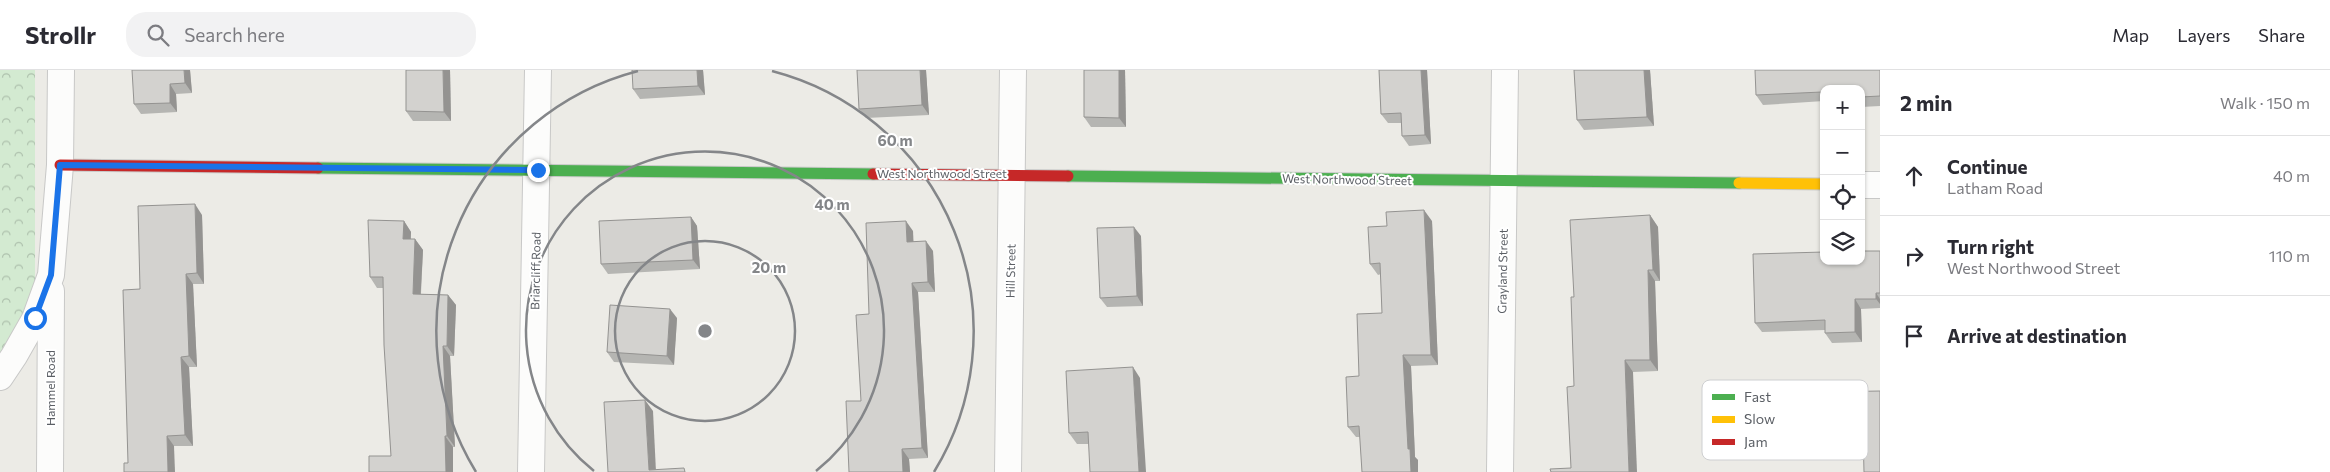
<!DOCTYPE html>
<html lang="en">
<head>
<meta charset="utf-8">
<style>
  :root { --surface:#fff; --page:#f2f2f3; --text:#2b2b33; --muted:#7c7c81; --line:#e1e1e2 }
  body { margin:0; font-family:Commissioner,sans-serif; background:var(--page); color:var(--text) }
  .controls { position:absolute; right:15px; top:15px; display:grid; overflow:hidden; border-radius:10px; box-shadow:0 1px 4px #0004 }
  .controls button { width:45px; height:45px; display:grid; place-items:center; padding:0; border:0; border-bottom:1px solid var(--line); background:var(--surface); color:var(--text); font:25px sans-serif }
  .stop { position:absolute; width:15px; height:15px; margin:-11px; border:4px solid #1a73e8; border-radius:50%; background:#fff }
  .stop.end { background:#1a73e8; border-color:#fff; box-shadow:0 1px 5px #0008 }
  .list { margin:0; padding:0; list-style:none }
  h2 { display:flex; justify-content:space-between; align-items:center; height:65px; margin:0; padding:0 20px; font-size:21px }
  h2 small { font-size:16px; font-weight:400; color:var(--muted) }
  .list li { display:grid; grid-template-columns:32px 1fr auto; gap:15px; align-items:center; box-sizing:border-box; height:80px; padding:0 20px; border-top:1px solid var(--line) }
  .list b { display:block; font-size:19px; white-space:nowrap }
  .list p { margin:0; font-size:16px; white-space:nowrap; color:var(--muted) }
  .list em { font-size:16px; font-style:normal; color:var(--muted) }
  .icon { flex:none; width:28px; height:28px; fill:none; stroke:currentColor; stroke-width:2; stroke-linecap:round; stroke-linejoin:round }
  .map { position:relative; flex:none; width:1880px; height:402px; overflow:hidden }
  header { display:flex; align-items:center; gap:30px; box-sizing:border-box; height:70px; padding:0 25px; background:var(--surface); border-bottom:1px solid var(--line) }
  header strong { font-size:24px }
  nav { display:flex; gap:28px; margin-inline-start:auto; font-size:18px }
  .search { width:350px; height:45px; background:var(--page); display:flex; align-items:center; gap:12px; box-sizing:border-box; padding:0 18px; border-radius:20px; color:var(--muted); font-size:19px }
  main { display:flex }
  aside { flex:1; background:var(--surface) }
  .map>svg:first-child { display:block }
  .park { fill:url(#park-crowns) }
  .lines { fill:none; stroke-linecap:round; stroke-linejoin:round }
  .street-casing { stroke:#c8c8c7; stroke-width:28 }
  .fast-casing { stroke:#c8c9c8; stroke-width:13 }
  .slow-casing { stroke:#c8c9c8; stroke-width:13 }
  .jam-casing { stroke:#c8c9c8; stroke-width:13 }
  .street { stroke:#fcfcfb; stroke-width:26 }
  .fast { stroke:#4caf50; stroke-width:11 }
  .slow { stroke:#ffc107; stroke-width:11 }
  .jam { stroke:#c62828; stroke-width:11 }
  .wall { fill:#b5b5b2 }
  .shaded-wall { fill:#949391 }
  .building { fill:#d3d2cf; stroke:#949391 }
  .route { stroke:#1a73e8; stroke-width:6 }
  .ring { fill:none; stroke:#848689; stroke-width:2.5 }
  .labels { text-anchor:middle; stroke-width:4; stroke-linejoin:round; paint-order:stroke }
  .street-label { font-size:12px; fill:#5b5f65; stroke:#fff }
  .key { fill:#fff; stroke:#cecfd1; stroke-width:1 }
  .key-label { font-size:14px; fill:#5b5f65 }
  .centre { fill:#848689; stroke:#fff; stroke-width:2.5 }
  .ring-label { font-size:15px; text-anchor:middle; font-weight:bold; fill:#848689; stroke:#fff; stroke-width:4; stroke-linejoin:round; paint-order:stroke }
</style>
</head>
<body>
<header>
<strong>Strollr</strong>
<div class="search"><svg class="icon" aria-label="search" viewBox="0 0 24 24"><circle cx="10" cy="10" r="6"/><path d="M15 15l6 6"/></svg>Search here</div>
<nav><a>Map</a><a>Layers</a><a>Share</a></nav>
</header>
<main>
<div class="map">
<svg width="1880" height="402" viewBox="0 0 1880 402">
  <defs>
    <pattern id="park-crowns" width="20" height="18" patternUnits="userSpaceOnUse" patternTransform="scale(1.25)"><rect width="20" height="18" fill="#d3ead1"/><path d="M2 6a3 3 0 1 1 6 0M12 15a3 3 0 1 1 6 0" fill="none" stroke="#aec1ad"/></pattern>
  </defs>
  <rect width="100%" height="100%" fill="#ecebe6"/>
  <polygon class="park" points="0,0 35,0 35,249 0,307"/>
  <g class="lines">
    <g class="street-casing">
      <g id="street">
        <polyline points="1861,115 1880,115"/>
        <polyline points="0,307 14,286 35,249 51,205 60,95 61,0"/>
        <polyline points="50,402 51,221"/>
        <polyline points="531,402 538,0"/>
        <polyline points="1008,402 1013,0"/>
        <polyline points="1500,402 1505,0"/>
      </g>
    </g>
    <g class="fast-casing">
      <g id="fast">
        <polyline points="318,98 873,104"/>
        <polyline points="1068,106 1739,113"/>
      </g>
    </g>
    <g class="slow-casing">
      <polyline id="slow" points="1739,113 1824,114"/>
    </g>
    <g class="jam-casing">
      <g id="jam">
        <polyline points="60,95 318,98"/>
        <polyline points="873,104 1068,106"/>
      </g>
    </g>
    <use href="#street" class="street"/>
    <use href="#fast" class="fast"/>
    <use href="#slow" class="slow"/>
    <use href="#jam" class="jam"/>
  </g>
  <g class="wall">
    <polygon points="190,0 192,23 176,24 177,42 141,44 134,34"/>
    <polygon points="450,0 451,51 413,51 406,41"/>
    <polygon points="703,0 705,25 640,29 633,19"/>
    <polygon points="926,0 929,45 866,48 859,39"/>
    <polygon points="1125,0 1126,57 1091,57 1084,47"/>
    <polygon points="1379,0 1427,0 1431,74 1409,76 1402,66 1401,53 1388,53 1381,44"/>
    <polygon points="1574,0 1650,0 1654,56 1584,60 1577,50"/>
    <polygon points="1880,0 1880,36 1861,37 1861,19 1824,19 1824,31 1763,35 1756,25"/>
    <polygon points="202,145 204,214 193,214 197,297 189,297 193,376 174,376 128,393"/>
    <polygon points="1650,145 1658,157 1660,211 1655,211 1658,301 1633,302 1571,398 1574,316 1574,227"/>
    <polygon points="691,147 697,156 700,199 608,204 601,194"/>
    <polygon points="404,151 411,162 411,169 415,169 423,180 421,224 448,225 456,235 454,286 450,286 455,377 453,377 453,402 369,402 391,386 383,218 377,218 370,207"/>
    <polygon points="1432,151 1438,295 1411,296 1415,387 1418,390 1418,402 1362,402 1360,367 1356,367 1348,357 1382,243 1381,204 1378,205 1370,194 1387,156"/>
    <polygon points="913,161 913,172 933,181 935,222 918,222 928,388 909,389 910,402 849,402 861,331"/>
    <polygon points="1141,166 1143,236 1107,237 1100,228"/>
    <polygon points="1880,181 1880,238 1861,239 1862,272 1832,273 1825,263 1825,260 1762,262 1755,253"/>
    <polygon points="677,248 674,295 614,292 607,282"/>
    <polygon points="1140,308 1088,374 1077,374 1069,363"/>
    <polygon points="1880,321 1863,374 1832,374 1823,362"/>
  </g>
  <g class="shaded-wall">
    <polygon points="184,0 190,0 192,23 185,13"/>
    <polygon points="443,0 450,0 451,51 444,42"/>
    <polygon points="697,0 703,0 705,25 698,16"/>
    <polygon points="920,0 926,0 929,45 922,35"/>
    <polygon points="1119,0 1125,0 1126,57 1119,48"/>
    <polygon points="1421,0 1427,0 1431,74 1425,65"/>
    <polygon points="1644,0 1650,0 1654,56 1647,47"/>
    <polygon points="170,14 176,24 177,42 170,33"/>
    <polygon points="195,134 202,145 204,214 197,203"/>
    <polygon points="1424,140 1432,151 1438,295 1431,285"/>
    <polygon points="1650,145 1658,157 1660,211 1653,200"/>
    <polygon points="691,147 697,156 700,199 693,190"/>
    <polygon points="404,151 411,162 410,179 403,169"/>
    <polygon points="906,151 913,161 914,182 907,172"/>
    <polygon points="1134,157 1141,166 1143,236 1137,226"/>
    <polygon points="415,169 423,180 420,235 413,224"/>
    <polygon points="926,171 933,181 935,222 928,212"/>
    <polygon points="1648,200 1655,211 1658,301 1650,290"/>
    <polygon points="186,204 193,214 197,297 189,286"/>
    <polygon points="912,213 918,222 928,388 922,378"/>
    <polygon points="1876,223 1880,229 1880,234 1876,229"/>
    <polygon points="448,225 456,235 454,286 447,276"/>
    <polygon points="1855,229 1861,239 1862,272 1855,262"/>
    <polygon points="670,239 677,248 674,295 667,286"/>
    <polygon points="443,276 450,286 455,377 447,366"/>
    <polygon points="1403,285 1411,296 1415,387 1418,390 1418,402 1411,402 1408,379"/>
    <polygon points="181,287 189,297 193,376 185,365"/>
    <polygon points="1625,290 1633,302 1637,402 1629,402"/>
    <polygon points="1133,297 1140,308 1146,402 1139,402"/>
    <polygon points="645,330 653,341 656,402 649,400"/>
    <polygon points="167,366 174,376 175,402 168,402"/>
    <polygon points="445,366 453,377 453,402 446,402"/>
    <polygon points="902,379 909,389 910,402 903,402"/>
  </g>
  <g class="building">
    <polygon points="132,0 184,0 185,13 170,14 170,33 134,34"/>
    <polygon points="406,0 443,0 444,42 406,41"/>
    <polygon points="632,0 697,0 698,16 633,19"/>
    <polygon points="857,0 920,0 922,35 859,39"/>
    <polygon points="1084,0 1119,0 1119,48 1084,47"/>
    <polygon points="1379,0 1421,0 1425,65 1402,66 1401,43 1381,44"/>
    <polygon points="1574,0 1644,0 1647,47 1577,50"/>
    <polygon points="1755,0 1880,0 1880,26 1861,27 1861,19 1824,19 1824,28 1823,29 1822,22 1756,25"/>
    <polygon points="195,134 197,203 186,204 189,286 181,287 185,365 167,366 168,402 124,402 124,393 128,393 123,220 140,219 138,136"/>
    <polygon points="1424,140 1431,285 1403,285 1408,379 1410,379 1411,402 1362,402 1359,356 1348,357 1346,307 1359,306 1357,244 1382,243 1380,193 1370,194 1368,157 1387,156 1386,142"/>
    <polygon points="1650,145 1653,200 1648,200 1650,290 1625,290 1629,402 1551,402 1550,399 1571,398 1567,317 1574,316 1571,227 1574,227 1570,150"/>
    <polygon points="691,147 693,190 601,194 599,151"/>
    <polygon points="368,150 404,151 403,169 415,169 413,224 448,225 447,276 443,276 447,366 445,366 446,402 369,402 369,386 391,386 384,275 383,207 370,207"/>
    <polygon points="906,151 907,172 926,171 928,212 912,213 922,378 902,379 903,402 849,402 846,331 861,331 856,245 869,244 866,153"/>
    <polygon points="1134,157 1137,226 1100,228 1097,158"/>
    <polygon points="1861,181 1880,181 1880,223 1876,223 1876,229 1855,229 1855,262 1825,263 1825,250 1755,253 1753,184 1824,182 1824,191 1861,191"/>
    <polygon points="610,235 670,239 667,286 607,282"/>
    <polygon points="1133,297 1139,402 1090,402 1088,362 1069,363 1066,301"/>
    <polygon points="1880,321 1880,402 1864,402 1863,362 1823,362 1824,322"/>
    <polygon points="645,330 649,400 684,398 685,402 608,402 604,332"/>
  </g>
  <g class="lines">
    <polyline class="route" points="35,248 51,205 60,95 538,100"/>
  </g>
  <g class="ring">
    <circle cx="705" cy="261" r="90"/>
    <path d="M594 401A179 179 0 1 1 816 401"/>
    <path d="M476 402A269 269 0 0 1 638 1M772 1A269 269 0 0 1 934 402"/>
  </g>
  <g class="labels">
    <g class="street-label">
      <text x="942" y="108">West Northwood Street</text>
      <text transform="translate(1347 110) rotate(1)" y="4">West Northwood Street</text>
      <text transform="translate(536 201) rotate(-89)" y="4">Briarcliff Road</text>
      <text transform="translate(1011 201) rotate(-89)" y="4">Hill Street</text>
      <text transform="translate(1503 201) rotate(-89)" y="4">Grayland Street</text>
      <text transform="translate(51 318) rotate(-90)" y="4">Hammel Road</text>
    </g>
  </g>
  <rect x="1702" y="310" width="166" height="80" rx="8" class="key"/>
  <rect x="1712" y="324" width="23" height="6" fill="#4caf50"/>
  <rect x="1712" y="346" width="23" height="7" fill="#ffc107"/>
  <rect x="1712" y="369" width="23" height="6" fill="#c62828"/>
  <g class="key-label">
    <text x="1744" y="332">Fast</text>
    <text x="1744" y="354">Slow</text>
    <text x="1744" y="377">Jam</text>
  </g>
  <circle cx="705" cy="261" r="8" class="centre"/>
  <g class="ring-label">
    <text x="895" y="76">60 m</text>
    <text x="832" y="140">40 m</text>
    <text x="769" y="203">20 m</text>
  </g>
</svg>
<div class="controls">
<button>+</button>
<button>−</button>
<button><svg class="icon" aria-label="locate" viewBox="0 0 24 24"><circle cx="12" cy="12" r="6"/><path d="M12 2v4M12 18v4M2 12h4M18 12h4"/></svg></button>
<button><svg class="icon" aria-label="layers" viewBox="0 0 24 24"><path d="M12 4l9 5-9 5-9-5zM3 14l9 5 9-5"/></svg></button>
</div>
<div class="stop" style="left:35px;top:248px"></div>
<div class="stop end" style="left:538px;top:100px"></div>
</div>
<aside>
<h2>2 min<small>Walk · 150 m</small></h2>
<ul class="list">
<li><svg class="icon" aria-label="ahead" viewBox="0 0 24 24"><path d="M12 20V5M6 11l6-6 6 6"/></svg><div><b>Continue</b><p>Latham Road</p></div><em>40 m</em></li>
<li><svg class="icon" aria-label="right" viewBox="0 0 24 24"><path d="M7 20v-9h11M14 6l5 5-5 5"/></svg><div><b>Turn right</b><p>West Northwood Street</p></div><em>110 m</em></li>
<li><svg class="icon" aria-label="arrive" viewBox="0 0 24 24"><path d="M6 21V4h12l-3 4 3 4H6"/></svg><div><b>Arrive at destination</b></div></li>
</ul>
</aside>
</main>
</body>
</html>
